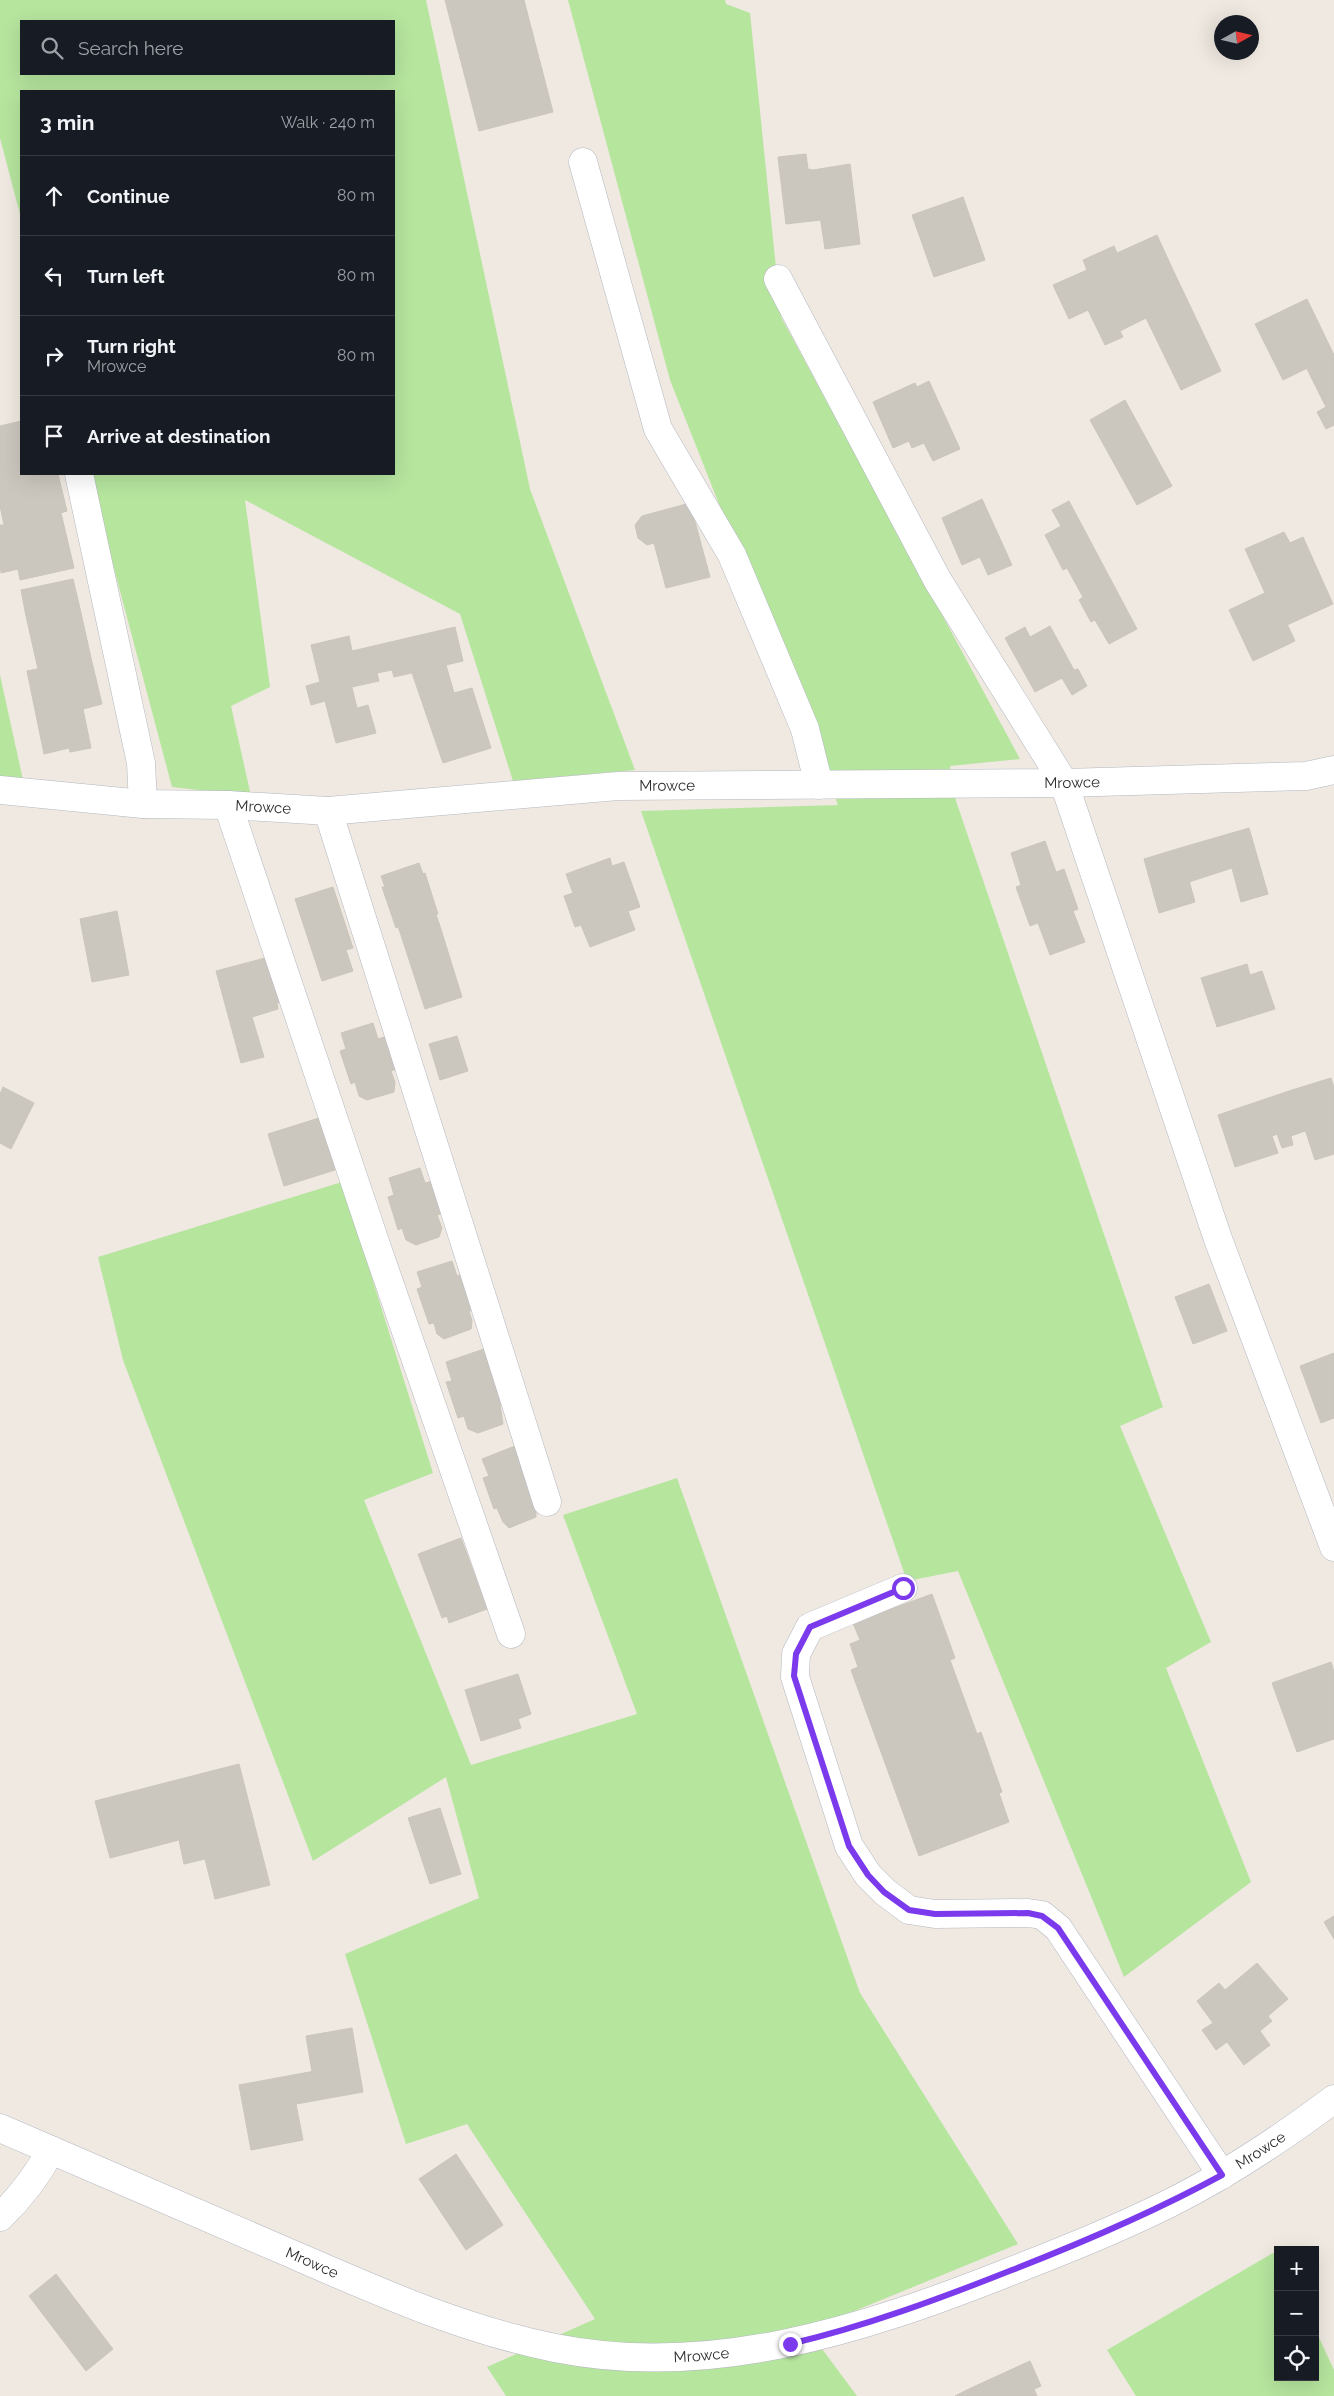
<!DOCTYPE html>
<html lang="en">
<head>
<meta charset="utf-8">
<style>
  :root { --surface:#171b24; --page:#242831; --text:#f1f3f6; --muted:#9ea1a6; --line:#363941 }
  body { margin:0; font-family:Raleway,sans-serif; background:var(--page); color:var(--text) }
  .controls { position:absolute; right:15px; bottom:15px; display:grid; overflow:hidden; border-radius:0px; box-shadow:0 5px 20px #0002 }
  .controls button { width:45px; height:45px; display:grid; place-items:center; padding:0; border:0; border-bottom:1px solid var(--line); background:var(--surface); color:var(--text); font:25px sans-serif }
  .compass { position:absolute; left:1214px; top:15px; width:45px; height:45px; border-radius:50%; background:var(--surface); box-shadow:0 5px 20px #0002; rotate:82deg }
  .stop { position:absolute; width:15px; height:15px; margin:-11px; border:4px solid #7c3aed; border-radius:50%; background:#fff }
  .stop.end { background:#7c3aed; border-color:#fff; box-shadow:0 1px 5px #0008 }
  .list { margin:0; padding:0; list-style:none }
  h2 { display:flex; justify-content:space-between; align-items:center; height:65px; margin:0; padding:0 20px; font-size:21px }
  h2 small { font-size:16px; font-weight:400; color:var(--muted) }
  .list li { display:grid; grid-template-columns:32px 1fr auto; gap:15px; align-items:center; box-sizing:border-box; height:80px; padding:0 20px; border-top:1px solid var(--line) }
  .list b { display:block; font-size:19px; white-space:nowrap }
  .list p { margin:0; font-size:16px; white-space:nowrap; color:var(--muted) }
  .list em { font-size:16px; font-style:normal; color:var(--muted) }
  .icon { flex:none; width:28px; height:28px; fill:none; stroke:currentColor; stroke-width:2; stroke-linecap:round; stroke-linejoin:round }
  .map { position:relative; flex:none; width:1334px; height:2396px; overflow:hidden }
  .search { position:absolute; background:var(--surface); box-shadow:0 5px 20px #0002; left:20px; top:20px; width:375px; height:55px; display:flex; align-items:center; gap:12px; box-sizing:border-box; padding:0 18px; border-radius:0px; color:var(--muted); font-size:19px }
  .panel { position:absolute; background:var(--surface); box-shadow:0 5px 20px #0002; left:20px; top:90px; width:375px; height:385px; border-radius:0px }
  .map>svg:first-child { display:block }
  .green { fill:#b6e59e; fill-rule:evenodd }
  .building { fill:#cbc7bf; stroke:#cbc5ba }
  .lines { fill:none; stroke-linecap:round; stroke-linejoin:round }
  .minor-casing { stroke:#b4b7c1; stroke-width:29 }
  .minor { stroke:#fff; stroke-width:28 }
  .route { stroke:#7c3aed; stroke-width:6 }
  .labels { text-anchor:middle; stroke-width:4; stroke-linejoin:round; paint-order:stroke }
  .street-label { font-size:15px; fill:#2e2e2e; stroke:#fff }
</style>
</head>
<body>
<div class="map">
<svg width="1334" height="2396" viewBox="0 0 1334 2396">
  <rect width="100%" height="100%" fill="#efe9e1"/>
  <g class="green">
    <path d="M0,0H426L530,489L635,770L513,781L460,614L245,500L270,687L231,706L251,796L172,787L89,474H394V91H21V218L0,138ZM21,21H394V74H21Z"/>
    <polygon points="568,0 725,0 726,4 750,13 781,317 1020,759 950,766 956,801 1163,1407 1120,1426 1211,1642 1166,1668 1251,1882 1124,1977 958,1571 907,1581 641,811 838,805 670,380"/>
    <polygon points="0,675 23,780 0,778"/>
    <polygon points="342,1182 433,1473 364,1500 471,1765 637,1714 563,1515 677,1478 860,1993 1018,2244 808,2330 857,2396 506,2396 487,2367 595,2319 467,2124 406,2144 345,1954 479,1898 446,1777 313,1861 123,1360 98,1257"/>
    <polygon points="1278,2250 1278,2377 1315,2377 1315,2329 1334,2370 1334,2396 1136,2396 1107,2350"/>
  </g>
  <g class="building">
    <polygon points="445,0 524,0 553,112 479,131"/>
    <polygon points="806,154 808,169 813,170 821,220 786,224 778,157"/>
    <polygon points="850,164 860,244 825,249 813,170"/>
    <polygon points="963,197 985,260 934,277 912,215"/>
    <polygon points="1157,235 1173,270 1069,319 1053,285 1087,270 1083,260 1114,246 1117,253"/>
    <polygon points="1173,270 1221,371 1181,390 1146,318 1120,331 1123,337 1105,345 1088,310"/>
    <polygon points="1307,299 1334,355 1283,380 1255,324"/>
    <polygon points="1334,355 1334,425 1326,429 1317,412 1326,407 1307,369"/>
    <polygon points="929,381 960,449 933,461 924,443 912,448 909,441 893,448 873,402 915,383 917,387"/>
    <polygon points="1125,400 1172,486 1137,505 1090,420"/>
    <polygon points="21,421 21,474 58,474 67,511 61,513 74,568 20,580 18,569 1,573 0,566 0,525 4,525 0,506 0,426"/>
    <polygon points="982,499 1012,565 988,575 980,557 962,565 942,518"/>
    <polygon points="1069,501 1137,629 1109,644 1095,620 1091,622 1079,600 1083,597 1067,568 1063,570 1045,535 1061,526 1052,510"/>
    <polygon points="690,503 710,577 666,588 654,543 647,545 638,538 635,525 642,516"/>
    <polygon points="1284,532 1290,543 1303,537 1333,604 1287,625 1271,590 1265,593 1245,549"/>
    <polygon points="73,579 79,604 26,616 21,590"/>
    <polygon points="1271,590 1295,641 1253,661 1229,610"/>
    <polygon points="79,604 91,658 38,669 26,616"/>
    <polygon points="1050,626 1074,670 1078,669 1087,686 1072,695 1062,678 1035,692 1005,638 1025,627 1030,637"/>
    <polygon points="455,627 463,661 394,677 392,670 377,673 379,681 352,687 344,655 315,662 311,645 349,636 352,651"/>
    <polygon points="344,655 357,708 368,705 376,733 336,743 325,701 311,705 306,686 320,682 315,662"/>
    <polygon points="91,658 102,704 83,709 91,748 70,752 69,748 44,754 27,671"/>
    <polygon points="446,665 454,693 472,688 491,748 443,763 412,673"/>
    <polygon points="1249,828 1268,894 1241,902 1232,868 1189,882 1180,848"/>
    <polygon points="1045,841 1056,872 1064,869 1078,909 1073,911 1085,942 1050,955 1038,923 1030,926 1016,887 1021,885 1011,853"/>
    <polygon points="1180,848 1195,902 1159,913 1144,859"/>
    <polygon points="610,858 612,866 624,862 640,907 628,911 635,930 590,947 581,925 575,927 564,896 573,893 566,874"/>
    <polygon points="419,863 423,874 425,873 438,914 436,915 439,923 401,935 398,927 396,928 382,887 385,887 381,876"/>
    <polygon points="333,887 353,948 346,950 353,971 322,981 295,899"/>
    <polygon points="117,911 129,975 92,982 80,919"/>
    <polygon points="439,923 462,997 425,1009 401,935"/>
    <polygon points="265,958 266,964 272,962 283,1002 277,1003 278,1009 252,1017 264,1057 241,1063 216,971"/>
    <polygon points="1247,964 1250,975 1262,971 1275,1009 1217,1027 1201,978"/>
    <polygon points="373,1023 378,1039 387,1036 397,1069 391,1071 395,1082 394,1092 367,1100 359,1096 355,1082 351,1084 340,1051 346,1049 341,1033"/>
    <polygon points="457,1036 468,1071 440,1080 429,1044"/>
    <polygon points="1331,1078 1334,1087 1334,1154 1315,1160 1292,1090"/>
    <polygon points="3,1087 34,1103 11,1149 0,1143 0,1094"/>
    <polygon points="1292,1090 1305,1131 1291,1136 1293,1145 1282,1148 1277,1134 1272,1136 1278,1153 1235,1167 1218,1115"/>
    <polygon points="319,1118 335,1170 284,1186 268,1134"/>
    <polygon points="420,1168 425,1183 433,1181 443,1213 437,1215 442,1228 439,1237 416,1245 406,1240 402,1228 398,1230 388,1197 394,1195 389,1178"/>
    <polygon points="452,1261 457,1276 465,1273 477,1309 469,1311 472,1321 471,1329 444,1339 437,1334 434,1323 429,1324 417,1289 422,1287 417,1272"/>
    <polygon points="1209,1284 1227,1331 1193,1344 1175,1297"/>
    <polygon points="484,1349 490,1367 508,1402 500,1405 503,1424 478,1433 468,1429 464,1416 458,1418 446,1382 452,1381 446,1362"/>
    <polygon points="1334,1353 1334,1418 1321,1423 1300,1366"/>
    <polygon points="515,1446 536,1507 536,1517 509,1528 503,1522 497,1508 494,1509 483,1478 489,1476 482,1459"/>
    <polygon points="461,1538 487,1609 449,1623 447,1616 442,1618 418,1554"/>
    <polygon points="932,1594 955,1658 950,1660 977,1734 981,1732 1002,1792 999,1793 1009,1822 919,1856 851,1670 858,1667 850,1644 860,1640 853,1623"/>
    <polygon points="1331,1662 1334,1672 1334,1739 1297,1752 1272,1683"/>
    <polygon points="518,1674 531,1714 518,1719 521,1728 481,1741 465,1690"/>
    <polygon points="239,1764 270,1885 215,1899 205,1859 184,1864 179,1840 110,1858 95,1801"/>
    <polygon points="440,1808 461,1874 430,1884 408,1818"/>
    <polygon points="1334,1916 1334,1939 1324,1922"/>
    <polygon points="1257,1963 1288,1999 1268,2016 1272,2021 1260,2031 1270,2045 1244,2065 1227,2042 1216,2050 1202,2030 1213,2023 1197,2001 1219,1983 1225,1990"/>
    <polygon points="352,2028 358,2063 312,2072 306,2036"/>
    <polygon points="358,2063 363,2092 296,2104 303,2140 251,2150 239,2085"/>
    <polygon points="456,2154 503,2225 466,2250 419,2179"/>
    <polygon points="56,2274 113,2349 86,2371 29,2296"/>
    <polygon points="1030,2361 1041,2386 1034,2389 1037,2396 975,2396 971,2388"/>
    <polygon points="971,2388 975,2396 955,2396"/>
  </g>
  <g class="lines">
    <g class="minor-casing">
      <g id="minor">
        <polyline points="583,162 658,429 732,555 805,729 819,785"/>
        <polyline points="778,279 938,581 1064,783 1218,1239 1334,1547"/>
        <polyline points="79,474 141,763 143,804"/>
        <path id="s1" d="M0,790L143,804L228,805L328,811L618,786L1064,783L1306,776L1334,770"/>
        <polyline points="228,805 374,1239 511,1634"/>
        <polyline points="328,811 547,1502"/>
        <polyline points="903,1588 810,1627 796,1654 795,1677 849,1846 868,1875 885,1892 909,1910 935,1914 1028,1913 1042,1915 1058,1928 1222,2175"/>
        <path id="s2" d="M0,2128C93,2168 185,2208 278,2248C368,2287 459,2329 555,2348C710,2379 862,2330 1004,2274C1060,2252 1116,2230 1170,2203C1228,2174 1282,2138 1334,2099"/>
        <path d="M0,2217C21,2197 37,2176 51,2150"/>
      </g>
    </g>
    <use href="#minor" class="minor"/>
  </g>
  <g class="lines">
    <path class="route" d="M790,2344C866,2326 939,2299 1012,2270C1084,2242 1154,2212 1222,2175L1058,1928L1042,1916L1028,1913L935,1914L909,1910L884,1892L868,1875L849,1846L794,1676L796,1654L810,1627L903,1588"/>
  </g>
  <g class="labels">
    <g class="street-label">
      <text dy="5" stroke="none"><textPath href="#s1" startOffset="1074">Mrowce</textPath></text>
      <text dy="5" stroke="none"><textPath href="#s1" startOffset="669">Mrowce</textPath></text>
      <text dy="5" stroke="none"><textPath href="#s1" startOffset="264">Mrowce</textPath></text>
      <text dy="5" stroke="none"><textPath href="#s2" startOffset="1345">Mrowce</textPath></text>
      <text dy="5" stroke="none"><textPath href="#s2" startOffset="340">Mrowce</textPath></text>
      <text dy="5" stroke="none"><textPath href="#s2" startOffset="745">Mrowce</textPath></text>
    </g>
  </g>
</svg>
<div class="controls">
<button>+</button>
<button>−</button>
<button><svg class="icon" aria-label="locate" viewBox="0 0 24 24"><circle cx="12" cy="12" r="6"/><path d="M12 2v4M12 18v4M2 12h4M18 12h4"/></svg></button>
</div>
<svg class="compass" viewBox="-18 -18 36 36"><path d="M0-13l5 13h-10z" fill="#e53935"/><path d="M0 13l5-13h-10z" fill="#9ea1a6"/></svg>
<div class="stop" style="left:903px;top:1588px"></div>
<div class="stop end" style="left:790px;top:2344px"></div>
<div class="search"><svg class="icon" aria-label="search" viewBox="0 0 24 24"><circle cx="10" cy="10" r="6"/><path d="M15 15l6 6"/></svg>Search here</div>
<section class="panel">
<h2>3 min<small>Walk · 240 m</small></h2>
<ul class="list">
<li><svg class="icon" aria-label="ahead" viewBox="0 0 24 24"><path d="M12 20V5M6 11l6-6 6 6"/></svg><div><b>Continue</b></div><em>80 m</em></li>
<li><svg class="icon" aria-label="left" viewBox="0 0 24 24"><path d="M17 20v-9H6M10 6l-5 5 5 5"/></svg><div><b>Turn left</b></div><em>80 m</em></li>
<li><svg class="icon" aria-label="right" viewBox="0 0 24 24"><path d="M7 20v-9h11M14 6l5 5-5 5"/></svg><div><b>Turn right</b><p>Mrowce</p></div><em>80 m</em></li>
<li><svg class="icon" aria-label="arrive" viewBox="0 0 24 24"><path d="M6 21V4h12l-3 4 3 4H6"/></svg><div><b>Arrive at destination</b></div></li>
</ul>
</section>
</div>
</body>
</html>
